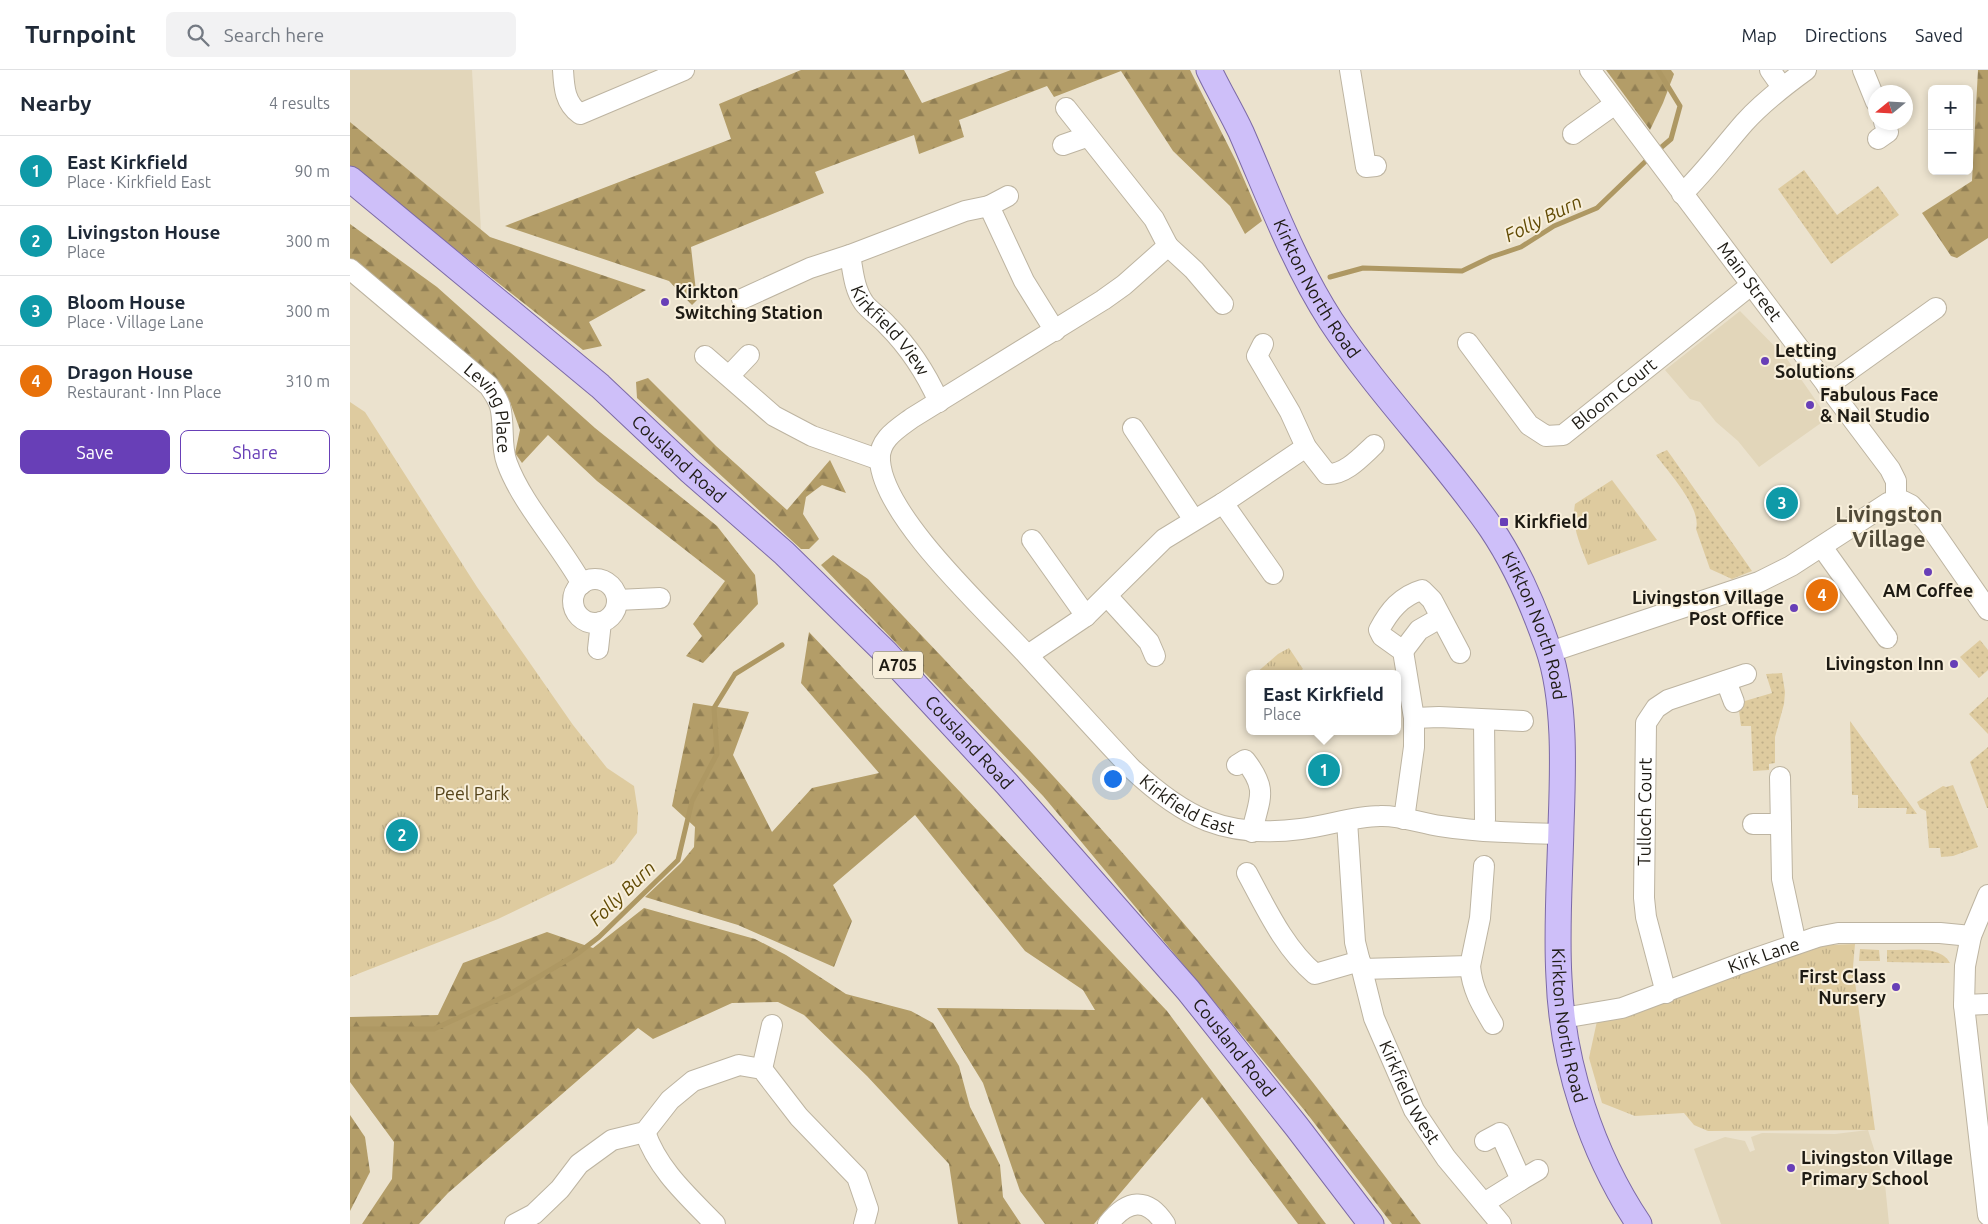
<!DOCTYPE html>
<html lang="en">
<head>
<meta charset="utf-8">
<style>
  :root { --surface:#fff; --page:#f2f2f3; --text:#1f2937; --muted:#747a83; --line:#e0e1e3; --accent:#683fb7 }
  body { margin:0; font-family:Ubuntu,sans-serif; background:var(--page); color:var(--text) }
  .controls { position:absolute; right:15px; top:15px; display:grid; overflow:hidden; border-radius:8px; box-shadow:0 2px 8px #0003 }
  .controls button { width:45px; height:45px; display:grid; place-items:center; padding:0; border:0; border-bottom:1px solid var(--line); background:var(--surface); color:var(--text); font:25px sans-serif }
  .compass { position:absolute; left:1518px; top:15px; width:45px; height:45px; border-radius:50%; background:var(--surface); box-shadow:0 2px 8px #0003; rotate:252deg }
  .you { position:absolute; left:762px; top:708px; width:18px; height:18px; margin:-12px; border:4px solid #fff; border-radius:50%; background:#1a73e8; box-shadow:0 0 0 8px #1a73e833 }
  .badge { display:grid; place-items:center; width:32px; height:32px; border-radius:50%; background:var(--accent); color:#fff; font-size:16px; font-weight:700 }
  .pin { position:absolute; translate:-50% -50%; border:2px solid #fff; box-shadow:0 1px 5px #0006 }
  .popup { position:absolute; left:896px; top:600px; width:155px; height:65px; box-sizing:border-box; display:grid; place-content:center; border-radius:8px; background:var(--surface); filter:drop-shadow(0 1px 4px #0005); font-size:16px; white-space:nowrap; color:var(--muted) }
  .popup b { font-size:19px; color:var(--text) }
  .popup::after { content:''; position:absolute; left:50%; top:100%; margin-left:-10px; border:10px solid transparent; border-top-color:var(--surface) }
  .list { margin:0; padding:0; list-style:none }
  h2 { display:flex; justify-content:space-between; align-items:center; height:65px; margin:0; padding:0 20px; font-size:21px }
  h2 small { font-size:16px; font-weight:400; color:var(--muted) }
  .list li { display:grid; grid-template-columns:32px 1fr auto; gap:15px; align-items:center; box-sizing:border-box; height:70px; padding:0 20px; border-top:1px solid var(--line) }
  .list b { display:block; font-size:19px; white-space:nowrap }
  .list p { margin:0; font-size:16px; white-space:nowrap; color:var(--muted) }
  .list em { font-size:16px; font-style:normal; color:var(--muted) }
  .actions { display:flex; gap:10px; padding:15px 20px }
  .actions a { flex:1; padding:11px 0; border:1px solid var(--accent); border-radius:8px; text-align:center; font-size:18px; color:var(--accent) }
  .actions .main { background:var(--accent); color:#fff }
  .icon { flex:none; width:28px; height:28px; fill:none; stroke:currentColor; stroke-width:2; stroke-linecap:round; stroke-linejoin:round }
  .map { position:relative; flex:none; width:1638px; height:1154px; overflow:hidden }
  header { display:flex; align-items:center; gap:30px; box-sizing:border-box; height:70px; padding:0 25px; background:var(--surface); border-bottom:1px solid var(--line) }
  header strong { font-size:24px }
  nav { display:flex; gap:28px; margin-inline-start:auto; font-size:18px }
  .search { width:350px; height:45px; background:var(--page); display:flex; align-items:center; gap:12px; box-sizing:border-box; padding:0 18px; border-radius:8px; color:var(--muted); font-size:19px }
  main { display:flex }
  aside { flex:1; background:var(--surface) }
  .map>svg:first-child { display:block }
  .built { fill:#e2d6ba }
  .grass { fill:url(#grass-dots) }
  .forest { fill:url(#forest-firs) }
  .park { fill:url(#park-tufts) }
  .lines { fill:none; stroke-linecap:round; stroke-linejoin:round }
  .stream { stroke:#ae9863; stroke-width:5 }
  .minor-casing { stroke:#bdb4a1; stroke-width:22 }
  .major-casing { stroke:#7c6aa6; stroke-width:27 }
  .minor { stroke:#fff; stroke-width:20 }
  .major { stroke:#cebff9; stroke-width:25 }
  .poi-dot { fill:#683fb7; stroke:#f8efdb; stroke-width:2 }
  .labels { text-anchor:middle; stroke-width:4; stroke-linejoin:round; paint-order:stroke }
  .shield { fill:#f8efdb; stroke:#5f5b50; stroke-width:1 }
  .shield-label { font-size:16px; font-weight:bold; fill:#1e1b14 }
  .street-label { font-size:18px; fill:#1e1b14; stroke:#f8efdb }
  .poi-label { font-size:18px; font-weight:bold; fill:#1e1b14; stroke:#f8efdb; text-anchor:start }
  .park-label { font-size:18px; fill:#56451b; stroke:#f8efdb }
  .water-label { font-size:19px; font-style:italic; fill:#624b05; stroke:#f8efdb }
  .district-label { font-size:22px; font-weight:bold; fill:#514a39; stroke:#f8efdb }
</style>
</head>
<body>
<header>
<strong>Turnpoint</strong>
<div class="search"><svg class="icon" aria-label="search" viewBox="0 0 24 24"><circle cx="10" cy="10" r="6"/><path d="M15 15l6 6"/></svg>Search here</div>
<nav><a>Map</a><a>Directions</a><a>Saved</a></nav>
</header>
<main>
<aside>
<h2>Nearby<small>4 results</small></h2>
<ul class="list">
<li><span class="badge" style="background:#0f9aa8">1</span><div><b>East Kirkfield</b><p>Place · Kirkfield East</p></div><em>90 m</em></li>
<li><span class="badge" style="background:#0f9aa8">2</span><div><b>Livingston House</b><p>Place</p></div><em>300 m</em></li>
<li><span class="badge" style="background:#0f9aa8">3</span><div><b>Bloom House</b><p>Place · Village Lane</p></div><em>300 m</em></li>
<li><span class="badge" style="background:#e8710a">4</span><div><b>Dragon House</b><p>Restaurant · Inn Place</p></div><em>310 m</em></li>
</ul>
<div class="actions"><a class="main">Save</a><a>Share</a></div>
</aside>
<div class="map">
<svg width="1638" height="1154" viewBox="0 0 1638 1154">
  <defs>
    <pattern id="grass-dots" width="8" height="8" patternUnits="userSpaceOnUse" patternTransform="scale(1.25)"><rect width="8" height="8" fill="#decb9f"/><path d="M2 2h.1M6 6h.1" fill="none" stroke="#beae88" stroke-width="1.8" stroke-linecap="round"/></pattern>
    <pattern id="forest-firs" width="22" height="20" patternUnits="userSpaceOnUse" patternTransform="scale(1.25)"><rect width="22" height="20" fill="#b39d68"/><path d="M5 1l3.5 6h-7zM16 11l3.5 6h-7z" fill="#917f54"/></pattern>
    <pattern id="park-tufts" width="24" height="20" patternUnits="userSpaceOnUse" patternTransform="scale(1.25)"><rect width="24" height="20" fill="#decb9f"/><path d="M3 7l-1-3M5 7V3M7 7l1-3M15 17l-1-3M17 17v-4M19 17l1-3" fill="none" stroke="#beae88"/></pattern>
  </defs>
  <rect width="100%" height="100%" fill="#ebe2ce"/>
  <g class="built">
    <polygon points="0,0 122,0 131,160 0,52"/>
    <polygon points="1390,241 1437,289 1478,348 1409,397 1388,371 1366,352 1350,332 1340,329 1315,300"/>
    <polygon points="1518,1060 1535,1114 1539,1154 1371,1154 1344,1079 1375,1067 1395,1071 1400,1082 1405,1080 1401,1067 1412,1063 1485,1064"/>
  </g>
  <g class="grass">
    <polygon points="1454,100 1487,145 1528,116 1549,145 1481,194 1428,119"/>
    <path d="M1317,380L1322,387L1402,501L1382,509L1360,499L1346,459C1352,438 1318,402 1306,385Z"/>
    <polygon points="1630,570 1638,580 1638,600 1629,608 1610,587"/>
    <polygon points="1432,603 1435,622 1434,634 1425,667 1425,693 1419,694 1419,700 1403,701 1401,656 1391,656 1388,633 1422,623 1416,604"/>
    <polygon points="1638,627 1638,664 1619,644"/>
    <polygon points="1500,651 1567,744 1556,744 1557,738 1508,738 1508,725 1502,725"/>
    <polygon points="1638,677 1638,738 1637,738 1620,692"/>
    <polygon points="1603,715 1628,777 1603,786 1591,787 1590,778 1579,778 1576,741 1570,738 1567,732 1593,716 1596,717"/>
    <polygon points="1510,879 1529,880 1530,891 1509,891"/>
    <path d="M1537,880C1556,881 1590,874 1600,893L1537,892Z"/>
  </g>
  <g class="forest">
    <polygon points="451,0 554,0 572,33 661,0 840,0 886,91 912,151 895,164 880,136 823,81 771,1 704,27 697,16 609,50 614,67 569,84 564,65 465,102 474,123 341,177 347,230 342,235 319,211 155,156 381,69 369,34"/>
    <polygon points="1256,0 1321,0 1324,4 1313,33 1300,60"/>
    <polygon points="1628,0 1638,0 1638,168 1607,188 1601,186 1572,143 1622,111"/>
    <polygon points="0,52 140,167 296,220 239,252 252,276 233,280 0,96"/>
    <polygon points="0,154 87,217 245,358 367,456 405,505 408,534 353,593 336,586 352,566 343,554 375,511 247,411 198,365 172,393 165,383 170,360 160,332 146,312 0,190"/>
    <polygon points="298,308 366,376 437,440 480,390 496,423 472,415 456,427 453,444 469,469 459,479 451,479 287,328 286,312"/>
    <path d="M483,485L518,509C630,627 742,744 847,869C924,961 998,1057 1071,1154H1042L955,1041L694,727L471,495Z"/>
    <polygon points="459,562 817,941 976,1154 948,1154 852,1027 744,1154 695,1154 670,1121 633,1013 587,938 745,940 733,920 675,881 565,745 483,815 502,851 484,897 388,855 295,827 331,793 344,777 345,757 322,736 343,633 399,642 383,685 422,762 462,718 529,703 451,613"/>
    <polygon points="294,838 405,869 436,885 496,924 561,941 583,953 609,996 620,1037 650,1095 653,1127 671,1154 608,1154 599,1094 517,1006 454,945 428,932 382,933 303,969 288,958 98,1123 69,1154 12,1154 42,1109 44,1072 0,1012 0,947 88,945 113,893 197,862 243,878"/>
    <polygon points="0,1045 15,1067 20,1102 0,1141"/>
  </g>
  <g class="park">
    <polygon points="0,332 15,342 127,517 223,655 257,698 284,716 288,742 287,763 264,793 148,849 0,907"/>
    <path d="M1262,410L1307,470L1238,495C1230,474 1221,456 1225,434Z"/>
    <polygon points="939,578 953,599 947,604 905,604 928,584"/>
    <polygon points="1505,874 1503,897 1525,1060 1358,1061 1344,1055 1334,1043 1285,1046 1252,1033 1239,988 1247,951 1436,886 1478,875"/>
  </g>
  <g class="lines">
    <g class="stream">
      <polyline points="1307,81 1321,69 1330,36 1308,0"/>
      <polyline points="980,207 1013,198 1112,201 1141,187 1171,177 1204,156 1247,138 1300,87"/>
      <polyline points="0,959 84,959 160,924 227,884 249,867 328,790 342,731 367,684 364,638 385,604 432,575"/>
    </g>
    <g class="minor-casing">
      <g id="minor">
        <path d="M213,0C214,18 215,33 230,44L334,0"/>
        <polyline points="1000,0 1016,97 1026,96"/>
        <path id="s1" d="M1240,0L1540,399L1546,411V431"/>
        <polyline points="1420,0 1432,17"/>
        <polyline points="1513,0 1526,32"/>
        <path id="s2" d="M716,38L804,149L818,176L774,215L753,230L562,348C547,359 528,370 530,391C534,448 639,543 678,586C712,623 746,661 781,698C834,748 876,769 951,759C977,756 1004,746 1030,746C1049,745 1070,753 1090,756C1130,762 1170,763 1211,764"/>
        <polyline points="1223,64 1265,34"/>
        <polyline points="1528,69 1538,62 1534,52"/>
        <polyline points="713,75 736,67"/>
        <path d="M1332,124C1355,102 1373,77 1394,53C1412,33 1434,16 1456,0"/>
        <polyline points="639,136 658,126"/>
        <polyline points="818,176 844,200 873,234"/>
        <path id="s3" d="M500,185C503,201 504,219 514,233C520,241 530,247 537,255C559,277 576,303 589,332"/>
        <path id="s4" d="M0,199L139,316C143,322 148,329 150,336C155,355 150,375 157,393C172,434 210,474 232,514"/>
        <polyline points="392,229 460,198 500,185 615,141 639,136 674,211 705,261"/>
        <path id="s5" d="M1118,273L1179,355L1196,366L1213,365L1401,215"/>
        <path d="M913,274L907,286L940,342L956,377L977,404C995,405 1011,387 1024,375"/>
        <polyline points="355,286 424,346 462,366 530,390"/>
        <polyline points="379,306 399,285"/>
        <polyline points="1477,316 1586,238"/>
        <polyline points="783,358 844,450"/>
        <polyline points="873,433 923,504"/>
        <polyline points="682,470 736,546"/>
        <polyline points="1472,477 1537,568"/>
        <circle cx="245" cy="531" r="22"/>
        <polyline points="757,526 799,572 805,586"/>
        <polyline points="267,530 310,528"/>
        <polyline points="248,579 251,552"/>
        <polyline points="1053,581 1069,560 1090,548"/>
        <polyline points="1200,582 1409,512 1441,496 1538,433 1553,431 1561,435 1577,452 1638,540"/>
        <polyline points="678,585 736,546 814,469 873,433 956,377"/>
        <polyline points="1376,611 1384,632"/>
        <polyline points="1064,648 1089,647 1173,651"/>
        <polyline points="1134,650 1135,750"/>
        <path d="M887,695L895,690C919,721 909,728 902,762"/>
        <polyline points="1430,707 1432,809 1446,874"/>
        <path d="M1054,749L1064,677V648L1053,581L1032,566L1029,560C1039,541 1051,526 1072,520L1082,530L1110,583"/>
        <path id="s6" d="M997,751L1005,872L1024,948L1064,1040L1096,1088L1151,1154"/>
        <polyline points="1403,754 1431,754"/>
        <path d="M897,803C916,838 934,878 965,904L1010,891"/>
        <polyline points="1638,825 1621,866 1615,896 1614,935 1638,1145"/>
        <path d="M1120,896C1122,919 1131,934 1143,954"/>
        <polyline points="1012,899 1120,896 1130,848 1134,796"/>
        <path id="s7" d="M1316,923L1296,847L1294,828L1296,653L1306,638L1318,630L1396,604"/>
        <polyline points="1614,935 1638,934"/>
        <path id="s8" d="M1213,948L1272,938L1392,893L1467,867L1488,863H1590L1621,866"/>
        <polyline points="412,999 422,955"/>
        <path d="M295,1062C308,1100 338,1126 365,1154"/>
        <polyline points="1171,1110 1188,1100"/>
        <polyline points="1134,1133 1171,1110 1150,1063 1135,1071"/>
        <polyline points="165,1154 184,1144 210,1119 229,1094 262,1070 295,1062 320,1030 343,1011 389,995 412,999 449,1047 507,1107 518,1139 514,1154"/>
        <path d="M758,1154C777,1130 797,1126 815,1154"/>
      </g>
    </g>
    <g class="major-casing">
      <g id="major">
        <path id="s9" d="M859,0C869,21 881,41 891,62C919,126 943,192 981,251C1029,324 1092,387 1141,458C1166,495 1184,537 1198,578C1216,630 1213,701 1211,756C1210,806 1206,858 1209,908C1212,993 1242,1084 1289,1154"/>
        <path id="s10" d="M0,109L250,316L339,400L434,483L536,583L657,714L838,920L947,1057L1021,1154"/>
      </g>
    </g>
    <use href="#minor" class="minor"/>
    <use href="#major" class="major"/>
  </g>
  <g class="poi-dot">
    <circle cx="315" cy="232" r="5"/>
    <circle cx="1415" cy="291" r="5"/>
    <circle cx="1460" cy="335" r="5"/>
    <rect x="1149" y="447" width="10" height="10" rx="2.5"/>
    <circle cx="1578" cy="502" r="5"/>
    <circle cx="1444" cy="538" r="5"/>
    <circle cx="1604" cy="594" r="5"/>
    <circle cx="1546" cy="917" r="5"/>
    <circle cx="1441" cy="1098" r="5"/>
  </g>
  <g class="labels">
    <rect class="shield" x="523" y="581.5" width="50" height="27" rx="4"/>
    <g class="shield-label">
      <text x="548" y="601">A705</text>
    </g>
    <g class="street-label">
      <text dy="6" stroke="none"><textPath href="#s1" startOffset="265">Main Street</textPath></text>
      <text dy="6" stroke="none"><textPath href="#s9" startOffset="244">Kirkton North Road</textPath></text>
      <text dy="6" stroke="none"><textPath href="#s3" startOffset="88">Kirkfield View</textPath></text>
      <text dy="6" stroke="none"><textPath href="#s5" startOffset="205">Bloom Court</textPath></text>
      <text dy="6" stroke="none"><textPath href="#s4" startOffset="202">Leving Place</textPath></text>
      <text dy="6" stroke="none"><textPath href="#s10" startOffset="432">Cousland Road</textPath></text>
      <text dy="6" stroke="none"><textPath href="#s9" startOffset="649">Kirkton North Road</textPath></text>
      <text dy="6" stroke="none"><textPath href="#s10" startOffset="838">Cousland Road</textPath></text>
      <text dy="6" stroke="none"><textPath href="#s2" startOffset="1006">Kirkfield East</textPath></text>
      <text dy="6" stroke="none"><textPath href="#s7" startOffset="184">Tulloch Court</textPath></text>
      <text dy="6" stroke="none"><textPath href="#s8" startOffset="211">Kirk Lane</textPath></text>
      <text dy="6" stroke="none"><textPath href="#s9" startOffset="1054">Kirkton North Road</textPath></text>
      <text dy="6" stroke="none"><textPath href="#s10" startOffset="1242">Cousland Road</textPath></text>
      <text dy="6" stroke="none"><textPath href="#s6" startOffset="282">Kirkfield West</textPath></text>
    </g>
    <g class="poi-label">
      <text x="325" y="228">Kirkton<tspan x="325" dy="21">Switching Station</tspan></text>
      <text x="1425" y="287">Letting<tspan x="1425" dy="21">Solutions</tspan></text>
      <text x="1470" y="331">Fabulous Face<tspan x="1470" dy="21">&amp; Nail Studio</tspan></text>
      <text x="1164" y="458">Kirkfield</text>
      <text x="1578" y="527" text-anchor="middle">AM Coffee</text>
      <text x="1434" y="534" text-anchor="end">Livingston Village<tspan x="1434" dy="21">Post Office</tspan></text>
      <text x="1594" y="600" text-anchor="end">Livingston Inn</text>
      <text x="1536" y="913" text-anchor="end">First Class<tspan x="1536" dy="21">Nursery</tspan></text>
      <text x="1451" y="1094">Livingston Village<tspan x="1451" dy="21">Primary School</tspan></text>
    </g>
    <g class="park-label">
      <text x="122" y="730">Peel Park</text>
    </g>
    <g class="water-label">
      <text transform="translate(1193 148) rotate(-26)" y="7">Folly Burn</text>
      <text transform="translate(272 823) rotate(-44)" y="7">Folly Burn</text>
    </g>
    <g class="district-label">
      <text x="1539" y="452">Livingston<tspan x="1539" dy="25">Village</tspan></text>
    </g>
  </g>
</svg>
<div class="controls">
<button>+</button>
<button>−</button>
</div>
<svg class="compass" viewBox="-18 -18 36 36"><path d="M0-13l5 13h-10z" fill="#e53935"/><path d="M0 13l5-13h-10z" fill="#747a83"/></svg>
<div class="you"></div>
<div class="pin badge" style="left:974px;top:700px;background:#0f9aa8">1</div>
<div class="popup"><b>East Kirkfield</b>Place</div>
<div class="pin badge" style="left:52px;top:765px;background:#0f9aa8">2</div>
<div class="pin badge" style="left:1432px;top:433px;background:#0f9aa8">3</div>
<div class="pin badge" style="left:1472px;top:525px;background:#e8710a">4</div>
</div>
</main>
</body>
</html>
